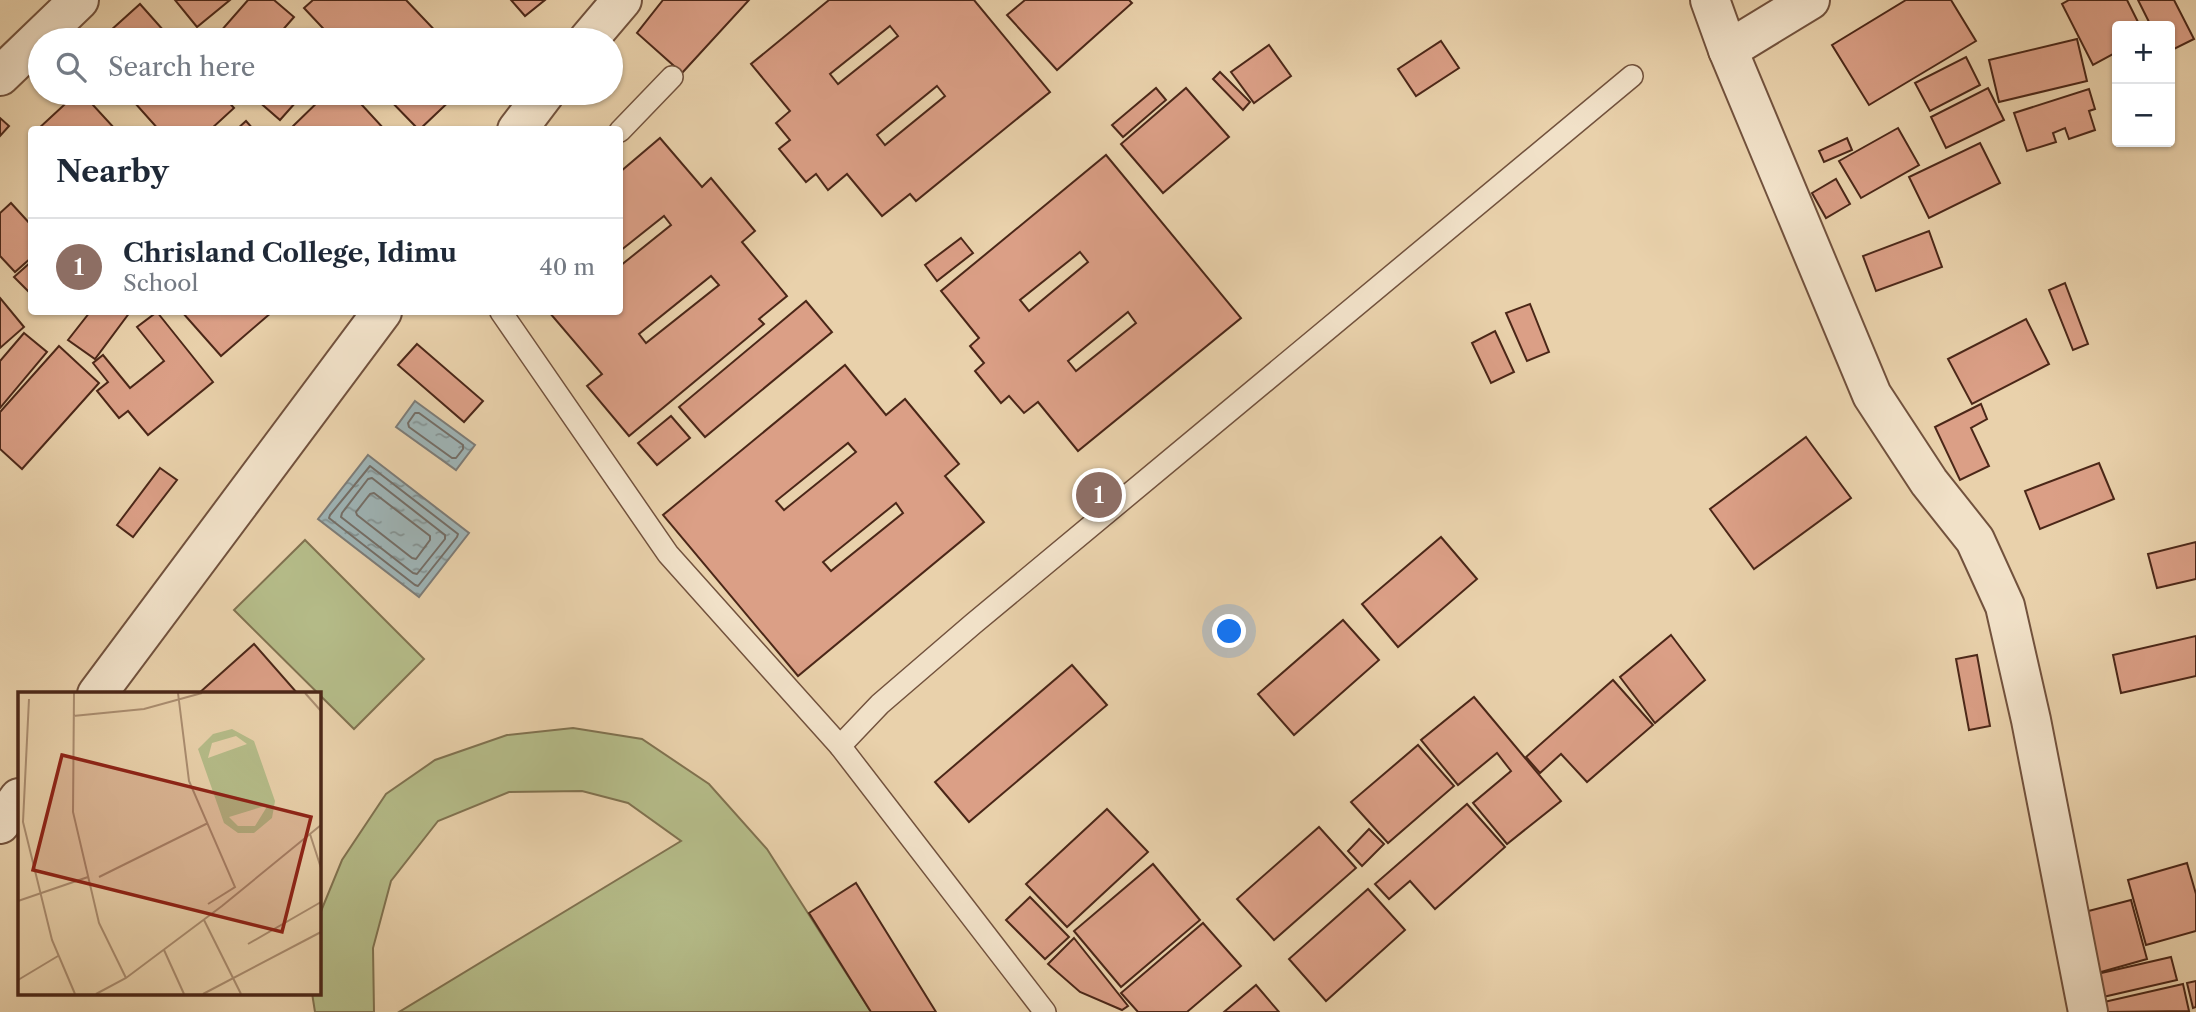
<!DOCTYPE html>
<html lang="en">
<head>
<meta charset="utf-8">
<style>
  :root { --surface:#fff; --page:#f6f6f7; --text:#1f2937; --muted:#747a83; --line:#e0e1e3; --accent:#0f766e }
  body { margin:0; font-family:"Libre Caslon Text",serif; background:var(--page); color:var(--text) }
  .controls { position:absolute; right:21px; top:21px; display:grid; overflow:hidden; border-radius:7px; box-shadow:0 2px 5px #0004 }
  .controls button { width:63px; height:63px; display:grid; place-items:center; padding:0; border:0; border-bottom:2px solid var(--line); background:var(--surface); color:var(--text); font:35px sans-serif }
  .you { position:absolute; left:1230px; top:632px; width:24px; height:24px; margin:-18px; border:5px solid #fff; border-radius:50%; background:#1a73e8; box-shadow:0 0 0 10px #1a73e833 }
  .badge { display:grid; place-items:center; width:46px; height:46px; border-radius:50%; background:var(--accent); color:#fff; font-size:23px; font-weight:700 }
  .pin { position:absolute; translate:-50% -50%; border:4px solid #fff; box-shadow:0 2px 7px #0006 }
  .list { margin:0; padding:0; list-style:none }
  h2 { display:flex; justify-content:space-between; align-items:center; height:91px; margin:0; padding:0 28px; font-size:30px }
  h2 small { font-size:23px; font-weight:400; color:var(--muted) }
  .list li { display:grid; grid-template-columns:46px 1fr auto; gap:21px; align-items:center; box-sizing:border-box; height:98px; padding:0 28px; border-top:2px solid var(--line) }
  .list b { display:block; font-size:26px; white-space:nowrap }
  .list p { margin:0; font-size:23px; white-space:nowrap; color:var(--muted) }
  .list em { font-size:23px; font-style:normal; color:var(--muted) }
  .icon { flex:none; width:38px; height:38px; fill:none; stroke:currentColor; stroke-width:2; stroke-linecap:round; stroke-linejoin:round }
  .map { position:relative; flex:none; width:2196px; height:1012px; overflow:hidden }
  .search { position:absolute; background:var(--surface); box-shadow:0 2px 5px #0004; left:28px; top:28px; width:595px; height:77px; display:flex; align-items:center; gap:18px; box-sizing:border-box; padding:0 24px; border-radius:38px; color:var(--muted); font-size:26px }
  .panel { position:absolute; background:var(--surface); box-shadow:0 2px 5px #0004; left:28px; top:126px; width:595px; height:189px; border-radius:7px }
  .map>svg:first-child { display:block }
  .park { fill:#b5bc89; stroke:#807250; stroke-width:2 }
  .water { fill:url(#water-ripples); stroke:#7d7c77; stroke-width:2 }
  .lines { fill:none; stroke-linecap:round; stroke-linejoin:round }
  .shore { stroke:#746e67; stroke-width:2 }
  .building { fill:#db9f86; stroke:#4b2718; stroke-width:2; fill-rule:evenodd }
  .service-casing { stroke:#72523d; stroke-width:24 }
  .minor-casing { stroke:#72523d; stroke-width:42 }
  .service { stroke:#f1e1c8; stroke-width:21 }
  .minor { stroke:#f1e1c8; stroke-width:38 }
  .inset-road { fill:none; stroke:#aa8d70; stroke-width:2 }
  .view { fill:#8f2418; fill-opacity:0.15; stroke:#8f2418; stroke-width:3.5 }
  .inset-edge { fill:none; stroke:#4b2718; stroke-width:3.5 }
</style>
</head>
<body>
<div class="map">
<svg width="2196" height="1012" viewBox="0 0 2196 1012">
  <defs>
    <pattern id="water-ripples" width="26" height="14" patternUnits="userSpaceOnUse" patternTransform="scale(1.75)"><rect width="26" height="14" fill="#9eb4b6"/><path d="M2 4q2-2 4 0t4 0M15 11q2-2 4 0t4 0" fill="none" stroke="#839293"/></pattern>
  </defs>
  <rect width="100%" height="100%" fill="#e9d1ab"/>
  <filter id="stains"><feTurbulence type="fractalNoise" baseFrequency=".00286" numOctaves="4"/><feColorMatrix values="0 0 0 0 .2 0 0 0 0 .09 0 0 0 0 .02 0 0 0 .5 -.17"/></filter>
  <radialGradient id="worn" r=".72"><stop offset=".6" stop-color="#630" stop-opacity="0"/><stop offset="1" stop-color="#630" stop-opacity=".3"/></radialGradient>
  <g class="park">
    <polygon points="305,540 424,659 354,729 234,610"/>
    <polygon points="573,728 642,739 709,784 767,849 871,1012 399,1012 681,841 628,803 582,791 509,792 438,821 391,881 373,948 374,1012 315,1012 312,993 318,993 319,916 342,860 386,794 435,760 507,735"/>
  </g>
  <g class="water">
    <polygon points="415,401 475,445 456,470 396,427"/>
    <polygon points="368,455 469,533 419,597 318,519"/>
  </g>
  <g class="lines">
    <g class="shore">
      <polygon points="415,413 419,413 463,445 463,449 456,458 452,458 409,427 408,423"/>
      <polygon points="370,466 458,534 457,537 418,586 415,585 329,518 330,515"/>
      <polygon points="372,478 445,535 445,539 417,574 413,573 341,517 342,513 368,479"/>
      <polygon points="374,493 430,536 430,540 416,559 412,558 357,515 356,512 370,494"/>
    </g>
  </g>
  <g class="building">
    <polygon points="175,0 230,0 197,27"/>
    <polygon points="248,0 274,0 294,17 274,40 213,40"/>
    <polygon points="313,0 406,0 444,40 334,40 304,8"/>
    <polygon points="511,0 545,0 525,16"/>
    <polygon points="663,0 749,0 682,73 637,33"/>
    <path d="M829,0H974L1050,92L916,201L910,194L882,216L847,174L828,190L816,174L806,182L779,149L790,140L776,123L790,111L751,64ZM890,26L898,36L838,84L830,74ZM937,86L945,96L885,145L877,135Z"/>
    <polygon points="1025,0 1129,0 1132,3 1057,70 1007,15"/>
    <polygon points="1906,0 1951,0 1976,41 1869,105 1832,45"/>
    <polygon points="2069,0 2127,0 2140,26 2117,26 2117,52 2093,65 2062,4"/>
    <polygon points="2138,0 2174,0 2194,39 2170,51 2170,26 2151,26"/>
    <polygon points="140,4 172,40 100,40"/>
    <polygon points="292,32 302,40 284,40"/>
    <polygon points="2077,39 2087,81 1999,102 1989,60"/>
    <polygon points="1441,41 1459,68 1416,96 1398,69"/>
    <polygon points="1269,45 1291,76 1254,103 1231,72"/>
    <polygon points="1966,57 1980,85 1930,111 1915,83"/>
    <polygon points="1220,72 1250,102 1243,110 1213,79"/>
    <polygon points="1156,88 1166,100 1123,137 1112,125"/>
    <polygon points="1186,88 1229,137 1163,193 1121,144"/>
    <polygon points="1988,88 2004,120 1946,148 1931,117"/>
    <polygon points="2089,89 2095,109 2089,111 2095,130 2069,139 2065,128 2053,133 2056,142 2027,151 2014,113"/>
    <polygon points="77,93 82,93 116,130 37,130"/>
    <polygon points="126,93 221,93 234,108 210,130 159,130"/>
    <polygon points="249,93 304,93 280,120"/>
    <polygon points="327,93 351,93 385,130 289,130"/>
    <polygon points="383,93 458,93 419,130"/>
    <polygon points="0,118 9,126 0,136"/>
    <polygon points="246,121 254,130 236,130"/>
    <polygon points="1898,128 1919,165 1861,198 1839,161"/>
    <path d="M660,138L702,187L711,178L755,231L742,242L787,296L759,319L764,324L629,436L587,386L602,374L549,312H620V266L671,225L664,216L620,251V172ZM711,276L719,285L646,343L639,334Z"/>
    <polygon points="1847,138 1852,150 1824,162 1819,151"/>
    <polygon points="1980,143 2000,183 1929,218 1909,177"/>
    <path d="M1106,155L1241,318L1078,451L1038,402L1024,413L1009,396L1001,403L975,371L984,363L970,346L979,338L941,291ZM1080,252L1088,262L1029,311L1020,300ZM1128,312L1136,323L1076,371L1068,361Z"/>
    <polygon points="1836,179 1850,204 1826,218 1812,193"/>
    <polygon points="11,203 32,226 32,257 15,272 0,256 0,213"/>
    <polygon points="1929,231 1942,267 1876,291 1863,256"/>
    <polygon points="961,238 973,253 937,281 925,265"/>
    <polygon points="32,261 32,295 14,277"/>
    <polygon points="2065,283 2088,344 2073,350 2049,290"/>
    <polygon points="0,298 24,327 0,348"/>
    <polygon points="806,301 832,332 705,437 679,407"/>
    <polygon points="1530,304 1549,352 1527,361 1506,313"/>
    <polygon points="90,312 130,312 95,359 68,340"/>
    <polygon points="157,312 213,382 148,435 128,411 119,418 97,391 108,382 93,363 103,355 130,388 164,361 137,327"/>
    <polygon points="182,312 272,312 221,356"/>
    <polygon points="2026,319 2049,364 1972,404 1948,359"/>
    <polygon points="1495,331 1514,372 1491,383 1472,343"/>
    <polygon points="24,333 47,352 0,408 0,361"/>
    <polygon points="417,344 483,401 464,422 398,365"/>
    <polygon points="59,346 99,383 22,469 0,449 0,412"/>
    <path d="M845,365L886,415L905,399L959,464L945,476L984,522L798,676L663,515ZM848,443L856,452L784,510L776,501ZM896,503L903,513L831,571L823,562Z"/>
    <polygon points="1981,404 1987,419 1971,428 1989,466 1960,480 1935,427"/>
    <polygon points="671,416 690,438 657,465 638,443"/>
    <polygon points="1806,437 1851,498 1754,569 1710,509"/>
    <polygon points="2099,463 2114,499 2040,529 2025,491"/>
    <polygon points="160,468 177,480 133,537 117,525"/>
    <polygon points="1441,537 1477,579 1398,647 1362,604"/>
    <polygon points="2196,542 2196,579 2157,588 2148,554"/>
    <polygon points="1343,620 1379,660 1294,735 1258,694"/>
    <polygon points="1671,635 1705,680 1655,723 1620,677"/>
    <polygon points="2196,636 2196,676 2121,693 2113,655"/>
    <polygon points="254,644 298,694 198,694"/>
    <polygon points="1977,655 1990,726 1969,730 1956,659"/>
    <polygon points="1072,665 1107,705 969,822 935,782"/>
    <polygon points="1613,680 1653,725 1587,782 1561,754 1540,773 1526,757"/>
    <polygon points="1474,697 1561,801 1507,844 1473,803 1511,771 1497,753 1458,785 1421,740"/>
    <polygon points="1418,745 1454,786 1388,843 1351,802"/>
    <polygon points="1467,804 1505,847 1435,909 1410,881 1389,899 1375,884"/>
    <polygon points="1107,809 1148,852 1067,927 1026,884"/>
    <polygon points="1319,827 1356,868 1274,940 1237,899"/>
    <polygon points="1369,829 1384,844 1362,866 1348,851"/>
    <polygon points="2187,863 2196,894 2196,931 2146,945 2128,880"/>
    <polygon points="1153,864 1200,920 1121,987 1074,931"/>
    <polygon points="856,883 936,1012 871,1012 809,913"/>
    <polygon points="1368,889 1405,930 1326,1001 1289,959"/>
    <polygon points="1030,897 1069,937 1045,959 1006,920"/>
    <polygon points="2131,900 2147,959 2094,974 2077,914"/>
    <polygon points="1203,923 1241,966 1187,1012 1138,1012 1121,993"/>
    <polygon points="1074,938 1128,1006 1122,1010 1080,992 1048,964"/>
    <polygon points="2171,957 2177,980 2103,997 2097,974"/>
    <polygon points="2196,981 2196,1007 2193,1008 2187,983"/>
    <polygon points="2183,984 2189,1011 2106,1012 2104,1002"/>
    <polygon points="1256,985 1279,1012 1224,1012"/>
  </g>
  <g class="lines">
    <g class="service-casing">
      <g id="service">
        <polyline points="620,131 672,77"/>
        <polyline points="501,312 668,554 840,746 1045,1012"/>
        <polyline points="840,746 880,704 973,624 1632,76"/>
      </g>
    </g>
    <g class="minor-casing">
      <g id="minor">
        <polyline points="1710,0 1728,50 1872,395 1929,482 1975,540 2005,606 2031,720 2088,1012"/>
        <polyline points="588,40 622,0"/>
        <polyline points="1728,50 1810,0"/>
        <polyline points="0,76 79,0"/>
        <polyline points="517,130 545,93"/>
        <polyline points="97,694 382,312"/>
        <polyline points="0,824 19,798"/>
      </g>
    </g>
    <use href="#service" class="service"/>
    <use href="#minor" class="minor"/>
  </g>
  <g transform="translate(18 692)">
    <rect width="303" height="303" fill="#e9d1ab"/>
    <path d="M214,37L236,49L257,109L254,126L236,141H220L206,131L180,57L195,42ZM218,44L229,52L190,66L194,51ZM250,113L237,134H220L211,125Z" fill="#b5bc89" fill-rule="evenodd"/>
    <path class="inset-road" d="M56,1L55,120L81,231L108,286M160,1L171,89L217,195L190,212M287,1L303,19M11,7L5,130L34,248L57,302M55,24L126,17L184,1M292,142L303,176M81,185L190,131M0,209L70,185M186,228L223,302M230,252L303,210M146,258L166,302M0,288L40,264M78,302L108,286L204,214L303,133M185,302L303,240"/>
    <path class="view" d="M44,63L293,125L264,240L15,178Z"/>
    <rect width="303" height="303" class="inset-edge"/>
  </g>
  <rect width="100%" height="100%" filter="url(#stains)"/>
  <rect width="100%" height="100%" fill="url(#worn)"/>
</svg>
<div class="controls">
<button>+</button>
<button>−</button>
</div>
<div class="you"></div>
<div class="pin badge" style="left:1099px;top:495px;background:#8d6e63">1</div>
<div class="search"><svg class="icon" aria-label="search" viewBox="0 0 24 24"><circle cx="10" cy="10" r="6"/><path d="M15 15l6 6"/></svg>Search here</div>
<section class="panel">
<h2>Nearby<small></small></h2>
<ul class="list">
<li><span class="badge" style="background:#8d6e63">1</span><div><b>Chrisland College, Idimu</b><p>School</p></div><em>40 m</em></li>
</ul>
</section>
</div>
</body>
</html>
